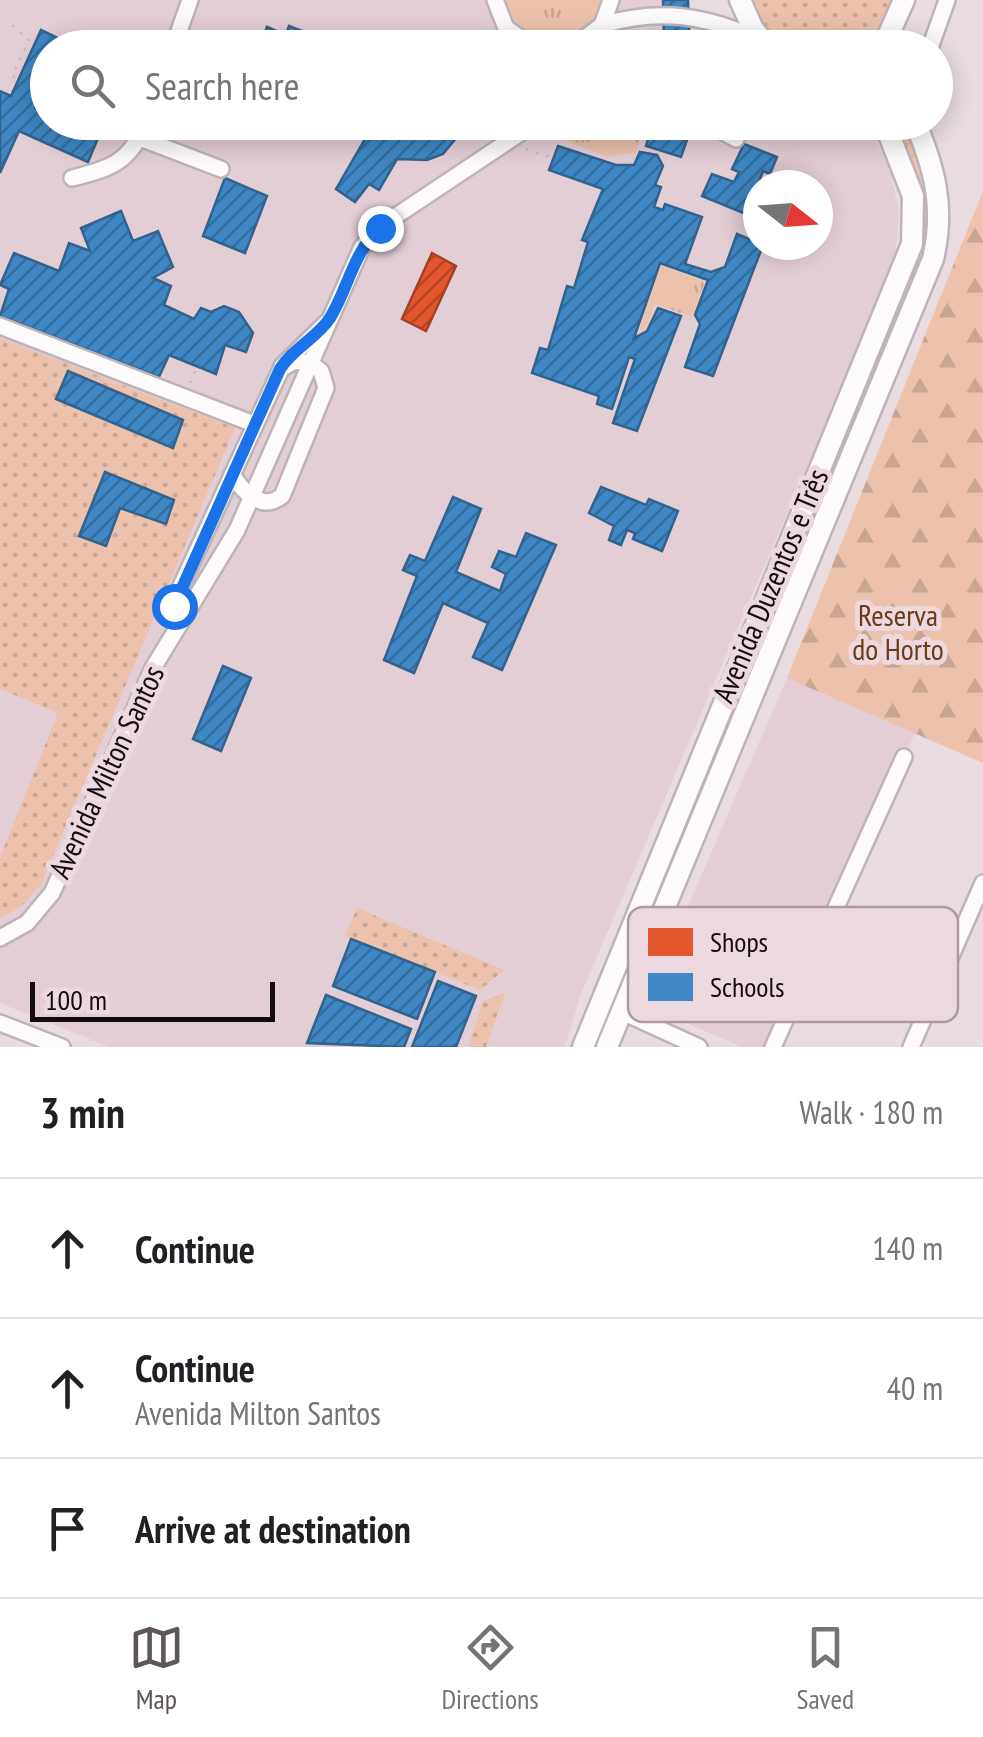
<!DOCTYPE html>
<html lang="en">
<head>
<meta charset="utf-8">
<style>
  :root { --surface:#fff; --page:#f6f6f6; --text:#202124; --muted:#757577; --line:#e0e0e0; --accent:#5d5558 }
  body { margin:0; font-family:"PT Sans Narrow",sans-serif; background:var(--page); color:var(--text) }
  .compass { position:absolute; left:743px; top:170px; width:90px; height:90px; border-radius:50%; background:var(--surface); box-shadow:0 5px 25px #0003; rotate:107deg }
  .scale { position:absolute; left:30px; bottom:25px; width:245px; box-sizing:border-box; padding-left:10px; border:5px solid #120c0e; border-top:0; font-size:28px; line-height:35px; white-space:nowrap; color:#120c0e; -webkit-text-stroke:8px #ecd8df; paint-order:stroke }
  .stop { position:absolute; width:30px; height:30px; margin:-22px; border:8px solid #1a73e8; border-radius:50%; background:#fff }
  .stop.end { background:#1a73e8; border-color:#fff; box-shadow:0 2px 10px #0008 }
  .list { margin:0; padding:0; list-style:none }
  h2 { display:flex; justify-content:space-between; align-items:center; height:130px; margin:0; padding:0 40px; font-size:42px }
  h2 small { font-size:32px; font-weight:400; color:var(--muted) }
  .list li { display:grid; grid-template-columns:65px 1fr auto; gap:30px; align-items:center; box-sizing:border-box; height:140px; padding:0 40px; border-top:2px solid var(--line) }
  .list b { display:block; font-size:38px; white-space:nowrap }
  .list p { margin:0; font-size:32px; white-space:nowrap; color:var(--muted) }
  .list em { font-size:32px; font-style:normal; color:var(--muted) }
  .icon { flex:none; width:55px; height:55px; fill:none; stroke:currentColor; stroke-width:2; stroke-linecap:round; stroke-linejoin:round }
  .map { position:relative; flex:none; width:983px; height:1047px; overflow:hidden }
  .search { position:absolute; background:var(--surface); box-shadow:0 5px 25px #0003; left:30px; right:30px; top:30px; height:110px; display:flex; align-items:center; gap:25px; box-sizing:border-box; padding:0 35px; border-radius:55px; color:var(--muted); font-size:38px }
  .sheet { height:550px; background:var(--surface) }
  nav { display:flex; justify-content:space-around; align-items:center; box-sizing:border-box; height:140px; border-top:2px solid var(--line); background:var(--surface); font-size:28px; color:var(--muted) }
  nav a { display:grid; justify-items:center; gap:5px }
  nav .on { color:var(--accent) }
  .map>svg:first-child { display:block }
  .built { fill:#e3ced5; fill-rule:evenodd }
  .grass { fill:url(#grass-dots) }
  .forest { fill:url(#forest-firs) }
  .park { fill:url(#park-tufts) }
  .shops { fill:url(#shops-hatch); stroke:#a54024; stroke-width:2.5 }
  .schools { fill:url(#schools-hatch); stroke:#32638e; stroke-width:2.5 }
  .lines { fill:none; stroke-linecap:round; stroke-linejoin:round }
  .minor-casing { stroke:#beb4b8; stroke-width:20 }
  .major-casing { stroke:#beb4b8; stroke-width:25 }
  .path { stroke:#c1bdbf; stroke-width:2.5; stroke-dasharray:2.5 8; stroke-linecap:butt }
  .minor { stroke:#fcfafa; stroke-width:15 }
  .major { stroke:#fcfafa; stroke-width:20 }
  .route { stroke:#1a73e8; stroke-width:12 }
  .labels { text-anchor:middle; stroke-width:10; stroke-linejoin:round; paint-order:stroke }
  .street-label { font-size:30px; fill:#120c0e; stroke:#ecd8df }
  .park-label { font-size:30px; fill:#683b1b; stroke:#ecd8df }
  .key { fill:#ecd8df; stroke:#ab9ba0; stroke-width:2.5 }
  .key-label { font-size:28px; fill:#120c0e }
</style>
</head>
<body>
<div class="map">
<svg width="983" height="1047" viewBox="0 0 983 1047">
  <defs>
    <pattern id="grass-dots" width="8" height="8" patternUnits="userSpaceOnUse" patternTransform="scale(2.5)"><rect width="8" height="8" fill="#ecc2ac"/><path d="M2 2h.1M6 6h.1" fill="none" stroke="#c9a693" stroke-width="1.8" stroke-linecap="round"/></pattern>
    <pattern id="forest-firs" width="22" height="20" patternUnits="userSpaceOnUse" patternTransform="scale(2.5)"><rect width="22" height="20" fill="#ecc2ac"/><path d="M5 1l3.5 6h-7zM16 11l3.5 6h-7z" fill="#c9a693"/></pattern>
    <pattern id="park-tufts" width="24" height="20" patternUnits="userSpaceOnUse" patternTransform="scale(2.5)"><rect width="24" height="20" fill="#ecc2ac"/><path d="M3 7l-1-3M5 7V3M7 7l1-3M15 17l-1-3M17 17v-4M19 17l1-3" fill="none" stroke="#c9a693"/></pattern>
    <pattern id="shops-hatch" width="6" height="6" patternUnits="userSpaceOnUse" patternTransform="scale(2.5)"><rect width="6" height="6" fill="#e4572e"/><path d="M-1 1l2-2M0 6l6-6M5 7l2-2" fill="none" stroke="#b74626"/></pattern>
    <pattern id="schools-hatch" width="6" height="6" patternUnits="userSpaceOnUse" patternTransform="scale(2.5)"><rect width="6" height="6" fill="#3f88c5"/><path d="M-1 1l2-2M0 6l6-6M5 7l2-2" fill="none" stroke="#336e9e"/></pattern>
  </defs>
  <rect width="100%" height="100%" fill="#e8dce0"/>
  <g class="built">
    <path d="M0,0H687L692,47L48,48V122H860L874,137L890,169L899,212L895,261L581,994L565,1047H110L0,1003ZM758,185H818V245H758Z"/>
    <polygon points="787,678 915,733 779,1047 742,1047 645,1005"/>
  </g>
  <g class="grass">
    <polygon points="750,0 892,0 882,27 862,48 780,47 767,36"/>
    <polygon points="905,127 928,199 924,254 598,1047 592,1047 920,254 924,201 901,129"/>
    <polygon points="0,338 235,428 41,884 24,904 0,919 0,857 58,713 0,689"/>
    <polygon points="357,908 504,970 480,990 345,936"/>
    <polygon points="505,993 486,1047 468,1047 483,1001"/>
  </g>
  <polygon class="forest" points="983,191 983,763 787,678"/>
  <g class="park">
    <path d="M506,0H604C592,53 518,53 506,0Z"/>
    <polygon points="570,123 570,122 646,123 636,152 609,157 549,135"/>
    <polygon points="661,265 705,282 692,317 655,304 646,329 638,334"/>
  </g>
  <polygon class="shops" points="432,253 456,266 426,331 402,319"/>
  <g class="schools">
    <polygon points="663,0 688,0 690,48 664,46"/>
    <polygon points="289,26 302,31 299,39 314,48 240,48 251,34 263,38 267,27 286,35"/>
    <polygon points="41,30 66,42 63,48 48,48 48,81 35,108 48,114 48,122 66,122 98,138 88,162 19,131 0,173 0,91 11,96"/>
    <polygon points="104,32 146,46 98,48"/>
    <polygon points="382,122 461,122 457,137 443,154 427,160 397,159 379,190 369,184 355,202 336,189 373,125 380,128"/>
    <polygon points="653,122 693,123 681,157 646,146"/>
    <polygon points="744,144 777,157 770,174 763,171 754,195 758,206 753,217 702,196 712,174 734,182 739,172 732,169"/>
    <polygon points="558,146 616,165 634,165 640,152 657,155 663,166 655,185 661,187 654,207 663,210 665,204 702,217 685,264 711,272 725,267 737,234 763,245 713,376 685,367 700,324 695,315 708,280 660,263 634,338 647,331 658,308 681,316 637,431 613,423 635,359 629,357 612,409 597,404 599,396 532,373 540,348 548,350 567,286 574,288 588,242 582,240 603,189 549,170"/>
    <polygon points="225,178 267,196 245,253 203,236"/>
    <polygon points="121,211 133,241 158,231 173,267 153,278 171,286 164,305 194,319 201,308 211,312 224,306 239,312 253,333 246,352 225,345 216,374 169,355 159,377 0,316 9,289 0,285 14,253 59,271 69,243 90,251 81,228"/>
    <polygon points="68,371 183,420 173,448 56,399"/>
    <polygon points="105,472 174,500 166,524 120,508 106,546 79,536"/>
    <polygon points="601,487 646,505 649,499 678,511 662,551 633,539 635,533 627,530 621,545 609,540 614,526 589,513"/>
    <polygon points="453,497 481,509 456,572 500,591 506,574 492,567 499,551 516,557 526,533 556,545 502,670 473,657 488,623 443,603 414,673 384,660 417,576 403,570 410,555 425,561"/>
    <polygon points="223,666 251,678 221,751 193,739"/>
    <polygon points="351,939 435,972 417,1019 333,986"/>
    <polygon points="438,981 476,996 456,1047 412,1047"/>
    <polygon points="326,995 411,1029 404,1047 307,1043"/>
  </g>
  <g class="lines">
    <g class="minor-casing">
      <g id="minor">
        <polyline points="495,0 506,28 535,48"/>
        <path d="M602,25C660,8 707,15 762,41"/>
        <polyline points="173,48 190,0"/>
        <polyline points="571,48 602,25 611,0"/>
        <polyline points="930,48 947,0"/>
        <polyline points="705,122 736,139"/>
        <polyline points="140,138 221,169"/>
        <path d="M72,178C110,169 131,162 146,122"/>
        <polyline points="0,326 254,424"/>
        <polyline points="282,366 326,323"/>
        <path d="M178,626L175,599L281,369L295,361L311,363L321,371L326,388L282,496C261,512 243,492 232,474"/>
        <polyline points="0,938 27,923 52,893 153,668 237,530 362,247 390,220 537,122"/>
        <polyline points="620,1011 699,1047"/>
        <polyline points="0,1023 62,1047"/>
        <polyline points="773,1047 904,757"/>
        <polyline points="911,1047 983,883"/>
      </g>
    </g>
    <g class="major-casing">
      <g id="major">
        <polyline points="740,0 753,29 769,48"/>
        <polyline points="875,48 888,36 904,0"/>
        <polyline points="583,1047 912,244 913,196 884,122"/>
        <path d="M607,1047L933,259C945,208 935,169 915,122"/>
      </g>
    </g>
    <g class="path">
      <polyline points="12,25 29,40 12,76 19,79"/>
      <polyline points="526,149 553,158"/>
      <polyline points="190,383 197,366"/>
    </g>
    <use href="#minor" class="minor"/>
    <use href="#major" class="major"/>
  </g>
  <g class="lines">
    <path class="route" d="M174,606L280,369C293,348 317,338 330,318C349,287 352,254 380,228"/>
  </g>
  <g class="labels">
    <g class="street-label">
      <text transform="translate(771 586) rotate(-67)" y="10">Avenida Duzentos e Três</text>
      <text transform="translate(107 772) rotate(-65)" y="10">Avenida Milton Santos</text>
    </g>
    <g class="park-label">
      <text x="898" y="626">Reserva<tspan x="898" dy="34">do Horto</tspan></text>
    </g>
  </g>
  <rect x="628" y="907" width="330" height="115" rx="15" class="key"/>
  <rect x="648" y="928" width="45" height="28" fill="#e4572e"/>
  <rect x="648" y="973" width="45" height="28" fill="#3f88c5"/>
  <g class="key-label">
    <text x="710" y="952">Shops</text>
    <text x="710" y="997">Schools</text>
  </g>
</svg>
<svg class="compass" viewBox="-18 -18 36 36"><path d="M0-13l5 13h-10z" fill="#e53935"/><path d="M0 13l5-13h-10z" fill="#757577"/></svg>
<div class="scale">100 m</div>
<div class="stop" style="left:174px;top:606px"></div>
<div class="stop end" style="left:380px;top:228px"></div>
<div class="search"><svg class="icon" aria-label="search" viewBox="0 0 24 24"><circle cx="10" cy="10" r="6"/><path d="M15 15l6 6"/></svg>Search here</div>
</div>
<section class="sheet">
<h2>3 min<small>Walk · 180 m</small></h2>
<ul class="list">
<li><svg class="icon" aria-label="ahead" viewBox="0 0 24 24"><path d="M12 20V5M6 11l6-6 6 6"/></svg><div><b>Continue</b></div><em>140 m</em></li>
<li><svg class="icon" aria-label="ahead" viewBox="0 0 24 24"><path d="M12 20V5M6 11l6-6 6 6"/></svg><div><b>Continue</b><p>Avenida Milton Santos</p></div><em>40 m</em></li>
<li><svg class="icon" aria-label="arrive" viewBox="0 0 24 24"><path d="M6 21V4h12l-3 4 3 4H6"/></svg><div><b>Arrive at destination</b></div></li>
</ul>
</section>
<nav>
<a class="on"><svg class="icon" aria-label="map" viewBox="0 0 24 24"><path d="M3 6l6-2 6 2 6-2v14l-6 2-6-2-6 2zM9 4v14M15 6v14"/></svg>Map</a>
<a><svg class="icon" aria-label="directions" viewBox="0 0 24 24"><path d="M12 3l9 9-9 9-9-9zM9 14v-3h6M13 9l2 2-2 2"/></svg>Directions</a>
<a><svg class="icon" aria-label="saved" viewBox="0 0 24 24"><path d="M7 4h10v16l-5-4-5 4z"/></svg>Saved</a>
</nav>
</body>
</html>
